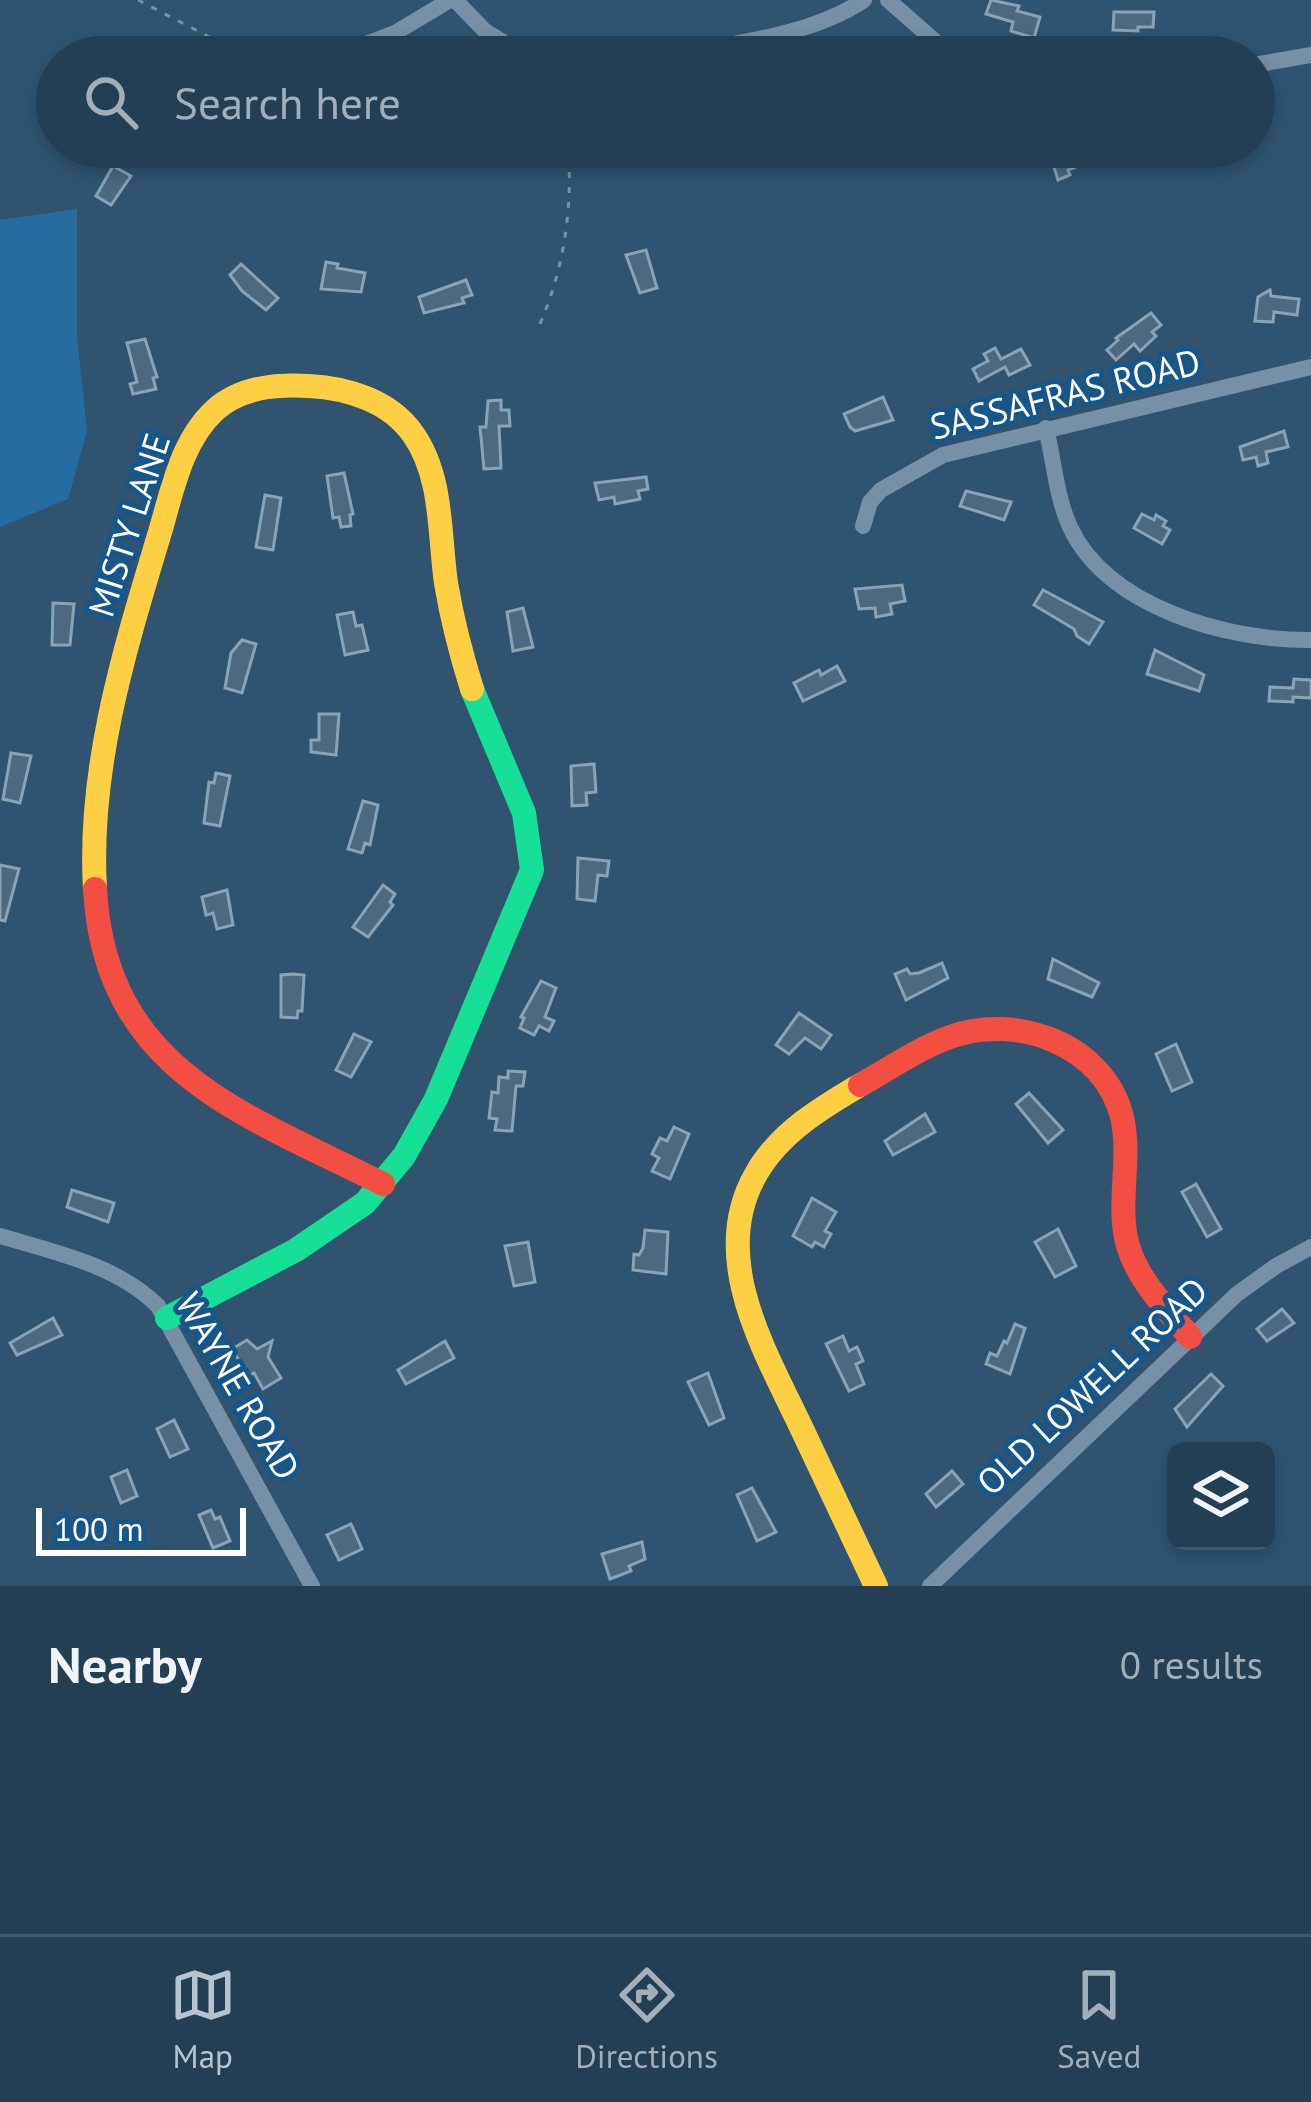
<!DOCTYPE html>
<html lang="en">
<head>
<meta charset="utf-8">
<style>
  :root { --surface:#243f54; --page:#2c465a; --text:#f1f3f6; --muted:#a3afb8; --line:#41586b; --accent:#b7c3cd }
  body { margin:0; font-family:"PT Sans",sans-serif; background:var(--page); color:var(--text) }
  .controls { position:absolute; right:36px; bottom:36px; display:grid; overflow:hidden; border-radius:18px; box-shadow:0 6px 18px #0003 }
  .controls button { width:108px; height:108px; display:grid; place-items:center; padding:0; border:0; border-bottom:3px solid var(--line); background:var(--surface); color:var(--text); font:60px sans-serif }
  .scale { position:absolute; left:36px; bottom:30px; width:210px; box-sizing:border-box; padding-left:12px; border:6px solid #fff; border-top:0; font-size:33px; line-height:42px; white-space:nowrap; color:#fff; -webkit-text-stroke:9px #15578b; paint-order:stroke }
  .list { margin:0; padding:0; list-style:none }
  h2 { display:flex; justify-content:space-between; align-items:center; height:156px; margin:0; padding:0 48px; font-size:51px }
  h2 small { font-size:39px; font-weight:400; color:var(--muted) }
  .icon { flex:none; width:66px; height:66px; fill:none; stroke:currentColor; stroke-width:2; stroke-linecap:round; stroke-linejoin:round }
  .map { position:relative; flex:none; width:1311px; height:1586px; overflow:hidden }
  .search { position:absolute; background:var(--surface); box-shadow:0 6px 18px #0003; left:36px; right:36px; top:36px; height:132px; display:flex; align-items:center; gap:30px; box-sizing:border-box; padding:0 42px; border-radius:66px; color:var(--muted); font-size:45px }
  .sheet { height:348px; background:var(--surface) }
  nav { display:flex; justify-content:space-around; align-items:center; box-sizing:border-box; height:168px; border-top:3px solid var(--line); background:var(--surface); font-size:33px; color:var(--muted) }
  nav a { display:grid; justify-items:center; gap:6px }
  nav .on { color:var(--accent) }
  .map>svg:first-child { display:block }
  .green { fill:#266ca0 }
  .building { fill:#4d6980; stroke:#8ba2b3; stroke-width:3 }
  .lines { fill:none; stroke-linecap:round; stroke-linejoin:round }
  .path { stroke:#7790a5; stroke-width:3; stroke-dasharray:6 9; stroke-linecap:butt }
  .street { stroke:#7790a5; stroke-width:16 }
  .fast { stroke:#16e098; stroke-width:24 }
  .slow { stroke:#ffcf43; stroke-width:24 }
  .jam { stroke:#f24e42; stroke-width:24 }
  .labels { text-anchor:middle; stroke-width:10; stroke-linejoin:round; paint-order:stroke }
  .street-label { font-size:36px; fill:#fff; stroke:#15578b }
</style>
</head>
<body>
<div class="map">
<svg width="1311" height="1586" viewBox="0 0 1311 1586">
  <rect width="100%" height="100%" fill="#305470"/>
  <polygon class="green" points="77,209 77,337 87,431 68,499 0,527 0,220"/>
  <g class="building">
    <polygon points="991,0 1019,6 1017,11 1040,17 1034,38 1011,31 1013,22 986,14"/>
    <polygon points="1114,12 1154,12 1153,27 1138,27 1138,31 1113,30"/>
    <polygon points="1074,147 1103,147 1108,160 1093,165 1091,161 1068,170 1070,175 1058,180 1053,164 1064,160 1061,152"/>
    <polygon points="113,166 131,176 111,205 96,196"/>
    <polygon points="646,250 657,288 640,293 626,255"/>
    <polygon points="326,262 338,264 337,268 365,273 361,292 321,289"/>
    <polygon points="241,264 278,298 266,310 242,291 230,275"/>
    <polygon points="466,280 472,295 462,298 464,303 424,313 419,297"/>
    <polygon points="1270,290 1271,296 1299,299 1297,315 1274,312 1273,322 1255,321 1258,297"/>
    <polygon points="1151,313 1161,325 1152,332 1156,336 1140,351 1134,344 1116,360 1107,350 1118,340 1116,338"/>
    <polygon points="145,339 157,377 153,378 156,389 133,394 130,384 137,382 127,343"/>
    <polygon points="995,348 1001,359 1021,349 1030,365 1009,375 1005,367 979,381 973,369 988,361 984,354"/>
    <polygon points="883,397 893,420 855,431 850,427 844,414"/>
    <polygon points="501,400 501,410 509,410 510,426 499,426 501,468 484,469 480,427 486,427 488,401"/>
    <polygon points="1284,431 1288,447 1266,452 1268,463 1258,466 1256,457 1243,460 1240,447"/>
    <polygon points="344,473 353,514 350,515 351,526 341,527 339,517 333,518 327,476"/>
    <polygon points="646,477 648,489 638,491 640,499 615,504 614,497 599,500 595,483"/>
    <polygon points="966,491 1011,502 1004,520 960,506"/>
    <polygon points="265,495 281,498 273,550 256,547"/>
    <polygon points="1142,514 1154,520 1156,515 1166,521 1163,526 1170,530 1162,544 1134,528"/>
    <polygon points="902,585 905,601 890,604 892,614 876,617 875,608 859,609 855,589"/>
    <polygon points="1043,590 1103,622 1089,644 1077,636 1074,629 1034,605"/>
    <polygon points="53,603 74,604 70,645 52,645"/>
    <polygon points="523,608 533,647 513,651 507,612"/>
    <polygon points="353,612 356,626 362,625 368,650 345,655 337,615"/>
    <polygon points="242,640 256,644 242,693 225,688 231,653"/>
    <polygon points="1155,650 1204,675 1199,691 1147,674"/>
    <polygon points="837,666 845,681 803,701 794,683 819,670 821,675"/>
    <polygon points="1294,679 1311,680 1311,698 1293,697 1293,702 1269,701 1270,687 1293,688"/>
    <polygon points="319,714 339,714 336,755 311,752 311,740 319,740"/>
    <polygon points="11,753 31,756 20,803 3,799"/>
    <polygon points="594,764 596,792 586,793 587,805 572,806 571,766"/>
    <polygon points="216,773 230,776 220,826 204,823 209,782 214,783"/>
    <polygon points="363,801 378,805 370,845 365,843 362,853 348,849"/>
    <polygon points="578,858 609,861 607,876 598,875 595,901 577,899"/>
    <polygon points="0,865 19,869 5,921 0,920"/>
    <polygon points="383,885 395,894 390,902 393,905 368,937 353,927"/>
    <polygon points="227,890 233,925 217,929 213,913 206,915 202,897"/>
    <polygon points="1053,959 1099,983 1092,997 1048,979"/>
    <polygon points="942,963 948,978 906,1000 895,974 907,969 910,974 919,973"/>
    <polygon points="293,974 304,975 302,1011 298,1011 297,1018 281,1017 281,975"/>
    <polygon points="541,981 556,988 545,1017 554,1021 549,1031 539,1026 534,1035 520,1028 524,1018 521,1017"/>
    <polygon points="799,1013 831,1035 821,1049 805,1038 789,1054 776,1045"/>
    <polygon points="354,1034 371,1042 351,1077 336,1070"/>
    <polygon points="1176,1044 1192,1082 1172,1091 1156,1054"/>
    <polygon points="508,1071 525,1072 523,1086 516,1086 512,1131 495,1130 497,1119 489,1118 492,1092 498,1093 499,1077 508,1078"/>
    <polygon points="1029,1093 1063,1130 1048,1143 1016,1104"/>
    <polygon points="925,1114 935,1132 893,1155 885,1141"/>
    <polygon points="674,1127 689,1134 670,1179 652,1171 659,1158 652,1154 660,1138 667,1141"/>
    <polygon points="1196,1184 1221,1229 1207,1237 1182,1192"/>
    <polygon points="72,1190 114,1203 108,1222 67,1207"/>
    <polygon points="812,1198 836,1212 825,1231 831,1234 824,1247 815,1242 812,1247 793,1236"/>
    <polygon points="1058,1229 1076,1266 1055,1277 1035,1242"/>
    <polygon points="645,1230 668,1232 666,1274 633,1270 634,1254 639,1255 643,1248"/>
    <polygon points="528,1242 535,1282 514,1286 505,1246"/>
    <polygon points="1282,1309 1294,1323 1267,1341 1257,1329"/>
    <polygon points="53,1318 62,1335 17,1355 10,1343"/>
    <polygon points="1015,1324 1025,1328 1010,1374 986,1364 990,1353 997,1356 1004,1341 1007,1343"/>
    <polygon points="843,1336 849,1351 857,1347 863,1361 856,1364 864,1384 849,1391 826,1344"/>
    <polygon points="247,1340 257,1349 272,1341 268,1357 281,1378 263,1389 254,1373 250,1375 244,1369 232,1349"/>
    <polygon points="445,1341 454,1358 406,1384 398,1370"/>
    <polygon points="708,1373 724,1418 709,1425 688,1382"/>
    <polygon points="1211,1374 1223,1386 1187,1427 1175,1409"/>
    <polygon points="174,1420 188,1449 170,1457 157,1429"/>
    <polygon points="127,1470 137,1496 121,1503 111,1477"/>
    <polygon points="952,1471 963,1484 936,1507 926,1494"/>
    <polygon points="752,1488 776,1532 757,1541 737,1495"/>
    <polygon points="211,1510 215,1519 220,1517 230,1541 213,1548 199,1515"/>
    <polygon points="351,1524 362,1549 339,1560 327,1535"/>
    <polygon points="642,1542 645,1559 629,1566 631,1571 610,1579 602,1554"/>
  </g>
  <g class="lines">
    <g class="path">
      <polyline points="138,0 217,41"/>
      <path d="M540,324C564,268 573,208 568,147"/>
    </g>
    <g class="street">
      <polyline points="455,0 485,31 527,57"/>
      <polyline points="888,0 953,57"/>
      <polyline points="228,47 358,47 395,33 450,0"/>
      <path d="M662,57C728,43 807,38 864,0"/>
      <polyline points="1254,65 1311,55"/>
      <path d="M1046,428C1054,461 1056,496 1070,527C1108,608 1229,641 1311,640"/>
      <polyline points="863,526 870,502 881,490 943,455 1311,367"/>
      <path d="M0,1236C54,1252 117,1265 158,1306L312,1586"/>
      <polyline points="930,1586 1237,1294 1276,1266 1311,1247"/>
    </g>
    <polyline class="fast" points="167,1318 296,1250 365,1203 404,1156 436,1099 532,870 524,813 472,689"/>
    <g class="slow">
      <path d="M95,889C88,770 123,655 157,542C171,498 179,443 215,410C241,387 276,384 309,386C348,388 390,401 413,434C443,476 439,534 446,583C452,619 461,654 472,689"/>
      <path d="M860,1085C821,1108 779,1133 756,1174C708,1257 765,1351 801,1427C826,1480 851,1533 876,1586"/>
    </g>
    <g class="jam">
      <path d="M95,889C105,1071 243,1113 383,1184"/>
      <path d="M860,1085C889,1069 919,1048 950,1037C1016,1013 1104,1044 1122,1117C1132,1160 1116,1204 1128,1246C1139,1282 1167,1309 1190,1337"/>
    </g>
  </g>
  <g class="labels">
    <g class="street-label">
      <text transform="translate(1065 394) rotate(-14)" y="13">SASSAFRAS ROAD</text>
      <text transform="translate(129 525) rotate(-72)" y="13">MISTY LANE</text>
      <text transform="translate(238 1386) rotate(60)" y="13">WAYNE ROAD</text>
      <text transform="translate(1092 1386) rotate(-43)" y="13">OLD LOWELL ROAD</text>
    </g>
  </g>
</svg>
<div class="controls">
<button><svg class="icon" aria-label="layers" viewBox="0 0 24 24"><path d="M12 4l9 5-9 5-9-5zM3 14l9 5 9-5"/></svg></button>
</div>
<div class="scale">100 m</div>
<div class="search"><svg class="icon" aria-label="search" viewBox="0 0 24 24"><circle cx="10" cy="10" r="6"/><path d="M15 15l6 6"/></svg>Search here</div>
</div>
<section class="sheet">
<h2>Nearby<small>0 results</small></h2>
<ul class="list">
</ul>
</section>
<nav>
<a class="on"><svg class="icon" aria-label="map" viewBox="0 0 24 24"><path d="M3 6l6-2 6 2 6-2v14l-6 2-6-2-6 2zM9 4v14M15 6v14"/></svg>Map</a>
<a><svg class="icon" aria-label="directions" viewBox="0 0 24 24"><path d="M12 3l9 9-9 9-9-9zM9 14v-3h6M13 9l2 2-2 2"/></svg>Directions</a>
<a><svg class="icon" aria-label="saved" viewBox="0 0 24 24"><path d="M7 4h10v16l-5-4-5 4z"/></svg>Saved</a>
</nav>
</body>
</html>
